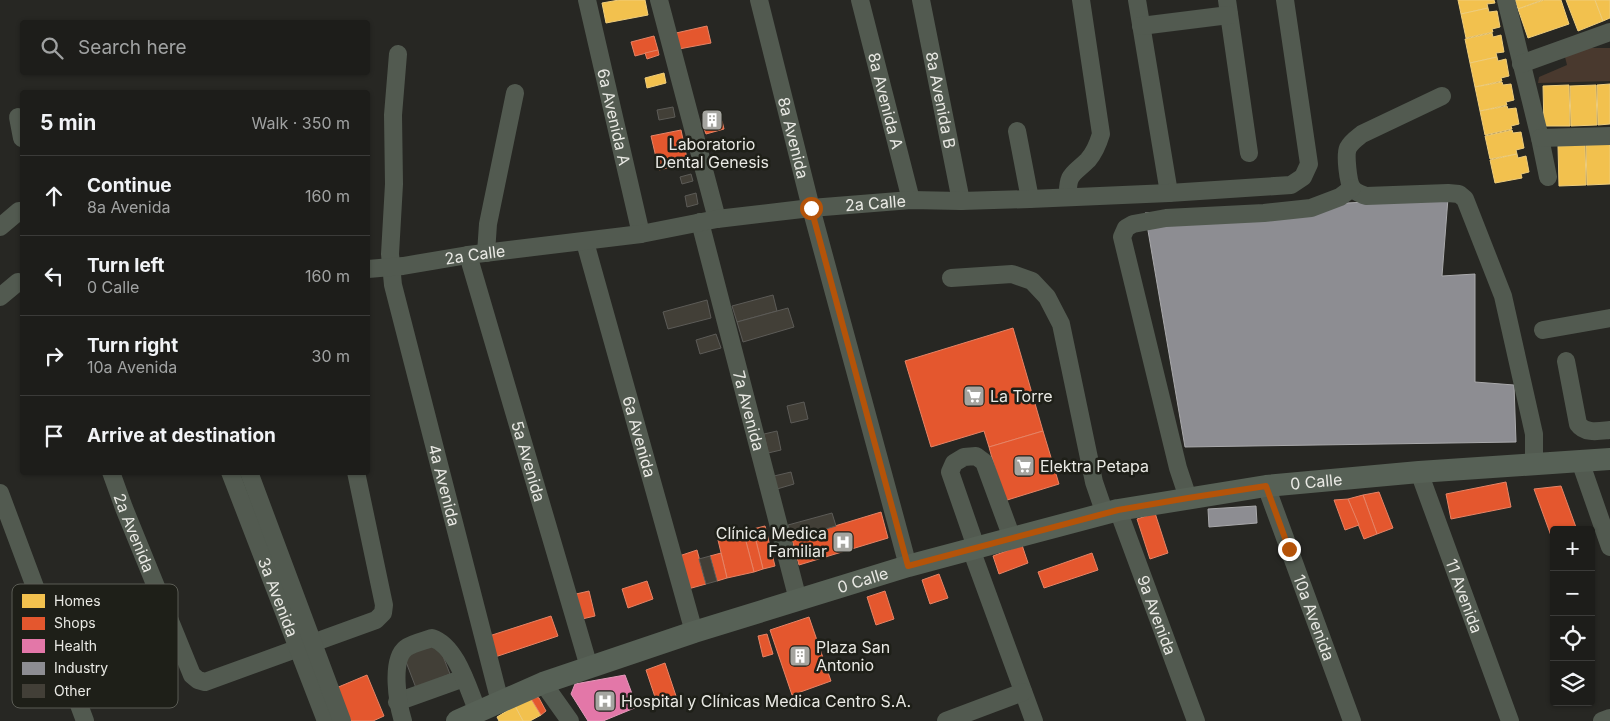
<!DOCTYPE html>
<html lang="en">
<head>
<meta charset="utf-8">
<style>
  :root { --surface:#1d1d1a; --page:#2a2a27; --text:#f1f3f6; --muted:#a0a2a2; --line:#3b3b39 }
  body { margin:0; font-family:Inter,sans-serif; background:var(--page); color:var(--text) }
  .controls { position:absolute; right:15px; bottom:15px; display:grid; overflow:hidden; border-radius:5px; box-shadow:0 1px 4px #0004 }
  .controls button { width:45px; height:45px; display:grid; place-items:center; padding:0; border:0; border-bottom:1px solid var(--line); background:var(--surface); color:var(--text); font:25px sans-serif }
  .stop { position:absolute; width:15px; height:15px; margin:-11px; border:4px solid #b45309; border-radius:50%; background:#fff }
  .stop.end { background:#b45309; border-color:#fff; box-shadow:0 1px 5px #0008 }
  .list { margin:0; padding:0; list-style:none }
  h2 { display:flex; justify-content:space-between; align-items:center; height:65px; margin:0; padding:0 20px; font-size:21px }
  h2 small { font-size:16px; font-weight:400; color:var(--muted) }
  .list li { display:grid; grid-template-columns:32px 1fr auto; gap:15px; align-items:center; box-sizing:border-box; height:80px; padding:0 20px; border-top:1px solid var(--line) }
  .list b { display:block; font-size:19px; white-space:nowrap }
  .list p { margin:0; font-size:16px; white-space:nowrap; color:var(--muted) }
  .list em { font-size:16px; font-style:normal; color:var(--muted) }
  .icon { flex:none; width:28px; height:28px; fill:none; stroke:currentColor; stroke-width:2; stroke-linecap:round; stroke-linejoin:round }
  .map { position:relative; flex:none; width:1610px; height:721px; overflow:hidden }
  .search { position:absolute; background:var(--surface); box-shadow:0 1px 4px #0004; left:20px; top:20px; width:350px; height:55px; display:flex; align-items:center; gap:12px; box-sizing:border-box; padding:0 18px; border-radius:5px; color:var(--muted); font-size:19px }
  .panel { position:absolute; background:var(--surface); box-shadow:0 1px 4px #0004; left:20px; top:90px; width:350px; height:385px; border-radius:5px }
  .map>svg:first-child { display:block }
  .green { fill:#49392e }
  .homes { fill:#f2c14e; stroke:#efcd7b }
  .shops { fill:#e4572e; stroke:#e68365 }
  .health { fill:#e377a8; stroke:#e599ba }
  .industry { fill:#8d8d92; stroke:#a9a9ab }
  .building { fill:#423f37; stroke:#5c5b57 }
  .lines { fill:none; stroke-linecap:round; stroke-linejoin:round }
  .minor { stroke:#525a50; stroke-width:18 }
  .major { stroke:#576156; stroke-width:22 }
  .route { stroke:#b45309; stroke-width:6 }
  .labels { text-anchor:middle; stroke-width:5; stroke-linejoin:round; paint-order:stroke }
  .street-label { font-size:16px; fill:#e9e9e4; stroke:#1e1f18 }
  .poi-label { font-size:16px; fill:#e9e9e4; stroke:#1e1f18; text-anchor:start }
  .key { fill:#1e1f18; stroke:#5b5c55; stroke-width:1 }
  .key-label { font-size:14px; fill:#e9e9e4 }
</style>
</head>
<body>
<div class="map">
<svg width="1610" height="721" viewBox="0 0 1610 721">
  <rect width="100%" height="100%" fill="#272723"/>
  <polygon class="green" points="1589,48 1610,48 1610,81 1538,83 1539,77 1567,65 1565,57"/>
  <g class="homes">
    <polygon points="619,0 645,0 648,15 606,23 602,3"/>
    <polygon points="1458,0 1494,0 1495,3 1487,4 1488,8 1461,14"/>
    <polygon points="1515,0 1542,0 1518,9"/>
    <polygon points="1544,0 1561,0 1569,24 1528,38 1518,9"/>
    <polygon points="1566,0 1595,0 1603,21 1578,31"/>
    <polygon points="1595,0 1610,0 1610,18 1603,21"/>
    <polygon points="1488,8 1489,12 1497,11 1500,27 1492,29 1493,32 1466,38 1461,14"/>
    <polygon points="1492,33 1493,37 1501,35 1504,52 1496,53 1497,57 1470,63 1465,39"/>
    <polygon points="1497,57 1498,61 1506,59 1509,76 1501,78 1502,81 1475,87 1470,63"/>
    <polygon points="664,73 666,83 647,88 645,78"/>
    <polygon points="1502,82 1503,85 1511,84 1514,100 1506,102 1507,105 1480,111 1475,87"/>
    <polygon points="1610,84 1610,124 1598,125 1597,85"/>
    <polygon points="1569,85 1570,126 1544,126 1543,86"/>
    <polygon points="1596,85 1597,125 1571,126 1570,86"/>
    <polygon points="1507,106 1508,109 1516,108 1519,124 1511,126 1512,129 1485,135 1480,111"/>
    <polygon points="1512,130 1513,133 1521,132 1524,148 1516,150 1517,154 1490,159 1485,136"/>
    <polygon points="1610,144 1610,184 1587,185 1586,145"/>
    <polygon points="1585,145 1586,185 1559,186 1558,146"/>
    <polygon points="1517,154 1518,158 1526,156 1529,172 1521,174 1522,178 1495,183 1490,160"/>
    <polygon points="530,697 541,715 530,721 523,721 515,706"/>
    <polygon points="515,706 523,721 499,721 497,717"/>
  </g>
  <g class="shops">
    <polygon points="707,26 711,43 679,49 676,33"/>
    <polygon points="654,36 658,50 635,56 631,42"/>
    <polygon points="658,50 659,55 647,59 645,53"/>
    <polygon points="722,121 724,129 706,134 703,126"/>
    <polygon points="681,130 688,163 659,170 651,136"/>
    <polygon points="1013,328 1043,431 989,447 984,431 931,447 905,361"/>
    <polygon points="1043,431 1059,484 1004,501 989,447"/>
    <polygon points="1506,482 1511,507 1451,519 1446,494"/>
    <polygon points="1561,486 1577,530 1554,530 1554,544 1534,489"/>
    <polygon points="1379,492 1393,528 1377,534 1363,495"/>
    <polygon points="1363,495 1377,534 1364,539 1348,499"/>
    <polygon points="1348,499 1359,525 1345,530 1334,500"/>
    <polygon points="881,512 888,538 799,565 792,539"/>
    <polygon points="1155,513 1168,553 1150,559 1137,519"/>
    <polygon points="765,526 775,566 763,569 753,529"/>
    <polygon points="753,529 763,569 754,572 744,534"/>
    <polygon points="744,534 754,572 727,578 718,540"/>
    <polygon points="1022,545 1028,563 999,574 993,556"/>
    <polygon points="697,550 706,584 688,589 679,556"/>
    <polygon points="721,553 727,578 717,581 710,556"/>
    <polygon points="1092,553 1098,570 1044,588 1038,572"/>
    <polygon points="939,574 948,598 930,604 922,580"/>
    <polygon points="647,581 653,599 628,608 622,589"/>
    <polygon points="589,591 595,616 582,619 576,594"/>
    <polygon points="885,591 894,619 876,625 867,597"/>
    <polygon points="551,616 558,636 495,657 489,636"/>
    <polygon points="809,617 831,681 792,695 770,630"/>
    <polygon points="767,634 773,654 763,657 758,636"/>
    <polygon points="665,663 676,696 657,703 646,670"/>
    <polygon points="367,675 384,716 373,721 351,721 336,688"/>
    <polygon points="534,696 539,698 546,711 541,715 530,697"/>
  </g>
  <polygon class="health" points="625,675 637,707 603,721 588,721 571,694 575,684"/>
  <g class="industry">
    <polygon points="1448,198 1442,276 1475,274 1475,382 1514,385 1516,442 1185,447 1145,213"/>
    <polygon points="1256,506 1257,523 1209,527 1208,509"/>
  </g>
  <g class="building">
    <polygon points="673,107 675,117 659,120 657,110"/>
    <polygon points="720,114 722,121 703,126 702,119"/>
    <polygon points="691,174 693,181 682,184 680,177"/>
    <polygon points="696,193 698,204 687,207 685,196"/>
    <polygon points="773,295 777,311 737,322 732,306"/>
    <polygon points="707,300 711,318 668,329 663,312"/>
    <polygon points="788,308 794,327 743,342 737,322"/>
    <polygon points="716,334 721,348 700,354 696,340"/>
    <polygon points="804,402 808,419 791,423 787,406"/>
    <polygon points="777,431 781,450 768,453 764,434"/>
    <polygon points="791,472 794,484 777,489 774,476"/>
    <polygon points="832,513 836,526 792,539 788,525"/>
    <polygon points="710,556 717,581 706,584 699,559"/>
    <polygon points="437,641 450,674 416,688 403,654"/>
  </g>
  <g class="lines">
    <g class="minor">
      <path id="s1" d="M587,0L641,234"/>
      <polyline points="659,0 717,219"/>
      <path id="s2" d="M759,0L811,208L908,566"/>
      <path id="s3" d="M860,0L911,200"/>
      <path id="s4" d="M921,0L961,201"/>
      <polyline points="1137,0 1169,193"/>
      <polyline points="1227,0 1249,153"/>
      <polyline points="1506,0 1540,138 1548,177"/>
      <polyline points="1141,26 1229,15"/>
      <path id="s5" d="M398,54L393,115L394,184L390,254L393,285L500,702"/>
      <polyline points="1521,64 1610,32"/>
      <path d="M1442,96L1362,134C1357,138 1351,142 1348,148C1345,155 1348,182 1352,188C1356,193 1361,194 1366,196L1448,193L1459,194L1465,199L1503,296L1534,434V464"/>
      <polyline points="18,117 22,138"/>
      <polyline points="1017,131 1030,199"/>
      <polyline points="1540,138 1610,136"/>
      <path d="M1068,197C1067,173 1073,175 1088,160C1095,152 1098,144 1101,134L1081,0"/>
      <path id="s6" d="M700,222L798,600"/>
      <polyline points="0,227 19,211"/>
      <path id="s7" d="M585,242L694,632"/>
      <polyline points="486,253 488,224 515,93"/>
      <path id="s8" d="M468,255L589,667"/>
      <path id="s9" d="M368,269L403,266L468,255L641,234L717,219L811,208L911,200L961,201L1030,199L1169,193L1291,185L1303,177L1309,164L1285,0"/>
      <polyline points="951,278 1012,274 1032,281 1047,297 1061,324 1094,482 1105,514"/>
      <polyline points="0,297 18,282"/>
      <polyline points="1543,330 1610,318"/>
      <path d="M1566,361L1578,424C1585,434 1599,431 1610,430"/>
      <polyline points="1580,461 1610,547"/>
      <path id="s10" d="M111,472L124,508L192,675L198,680L205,682L376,620L383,613L384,605L356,472"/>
      <path id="s11" d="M230,472L326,721"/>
      <polyline points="249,472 342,721"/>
      <path id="s12" d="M1419,472L1510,721"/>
      <path id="s13" d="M1266,486L1352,721"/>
      <polyline points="0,493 85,721"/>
      <polyline points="1188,498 1178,468 1122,237 1126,228 1133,224 1166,218 1264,213 1311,208 1340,197 1352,188"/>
      <path id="s14" d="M1118,510L1196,721"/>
      <polyline points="976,547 950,472 954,463 964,457 976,456 984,462 1012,538"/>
      <polyline points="971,549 1034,721"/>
      <polyline points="543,683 570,721"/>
      <polyline points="397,702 464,678"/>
      <path d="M403,721C398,705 390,660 406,648C413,643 424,641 432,638C457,646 468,689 478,712"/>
      <polyline points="946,721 1023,692"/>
      <polyline points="1602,721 1610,718"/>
    </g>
    <path class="major" id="s15" d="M457,721L543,683L694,632L908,566L1118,510L1266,486L1419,472L1610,459"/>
  </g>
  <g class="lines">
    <polyline class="route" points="811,208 908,566 1118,510 1188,498 1266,486 1289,549"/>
  </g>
  <defs>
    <g id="building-square" transform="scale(1.125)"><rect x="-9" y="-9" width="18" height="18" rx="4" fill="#a5a5a0" stroke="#1e1f18"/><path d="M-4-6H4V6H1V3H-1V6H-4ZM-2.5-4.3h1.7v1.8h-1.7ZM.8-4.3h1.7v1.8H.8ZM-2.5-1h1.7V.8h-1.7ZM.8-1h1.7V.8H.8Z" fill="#fff"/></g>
    <g id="supermarket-square" transform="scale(1.125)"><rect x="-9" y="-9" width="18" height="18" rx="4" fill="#a5a5a0" stroke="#1e1f18"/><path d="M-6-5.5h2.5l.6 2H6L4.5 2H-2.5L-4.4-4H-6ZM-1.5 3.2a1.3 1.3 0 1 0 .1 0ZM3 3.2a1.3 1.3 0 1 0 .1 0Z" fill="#fff"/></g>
    <g id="hospital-square" transform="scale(1.125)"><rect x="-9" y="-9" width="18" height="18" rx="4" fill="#a5a5a0" stroke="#1e1f18"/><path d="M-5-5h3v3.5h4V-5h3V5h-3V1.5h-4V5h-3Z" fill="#fff"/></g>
  </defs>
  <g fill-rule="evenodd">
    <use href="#building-square" x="712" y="120"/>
    <use href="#supermarket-square" x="974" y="396"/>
    <use href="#supermarket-square" x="1024" y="466"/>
    <use href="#hospital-square" x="843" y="542"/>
    <use href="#building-square" x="800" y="656"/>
    <use href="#hospital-square" x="605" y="701"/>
  </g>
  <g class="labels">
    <g class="street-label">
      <text dy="6" stroke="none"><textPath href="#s3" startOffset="104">8a Avenida A</textPath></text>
      <text dy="6" stroke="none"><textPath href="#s4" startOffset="102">8a Avenida B</textPath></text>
      <text dy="6" stroke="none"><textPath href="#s1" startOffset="120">6a Avenida A</textPath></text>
      <text dy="6" stroke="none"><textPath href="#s2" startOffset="142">8a Avenida</textPath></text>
      <text dy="6" stroke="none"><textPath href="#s9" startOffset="512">2a Calle</textPath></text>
      <text dy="6" stroke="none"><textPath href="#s9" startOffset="108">2a Calle</textPath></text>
      <text dy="6" stroke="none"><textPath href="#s6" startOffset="195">7a Avenida</textPath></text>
      <text dy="6" stroke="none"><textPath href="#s7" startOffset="202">6a Avenida</textPath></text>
      <text dy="6" stroke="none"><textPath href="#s8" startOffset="215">5a Avenida</textPath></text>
      <text dy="6" stroke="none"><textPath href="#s15" startOffset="895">0 Calle</textPath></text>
      <text dy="6" stroke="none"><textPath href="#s5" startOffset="438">4a Avenida</textPath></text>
      <text dy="6" stroke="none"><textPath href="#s10" startOffset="65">2a Avenida</textPath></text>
      <text dy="6" stroke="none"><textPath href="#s15" startOffset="430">0 Calle</textPath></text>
      <text dy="6" stroke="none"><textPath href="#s11" startOffset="134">3a Avenida</textPath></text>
      <text dy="6" stroke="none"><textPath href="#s12" startOffset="132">11 Avenida</textPath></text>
      <text dy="6" stroke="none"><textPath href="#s14" startOffset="112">9a Avenida</textPath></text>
      <text dy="6" stroke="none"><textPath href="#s13" startOffset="140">10a Avenida</textPath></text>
    </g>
    <g class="poi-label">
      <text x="712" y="150" text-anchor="middle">Laboratorio<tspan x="712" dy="18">Dental Genesis</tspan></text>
      <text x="990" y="402">La Torre</text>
      <text x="1040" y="472">Elektra Petapa</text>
      <text x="827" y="539" text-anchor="end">Clínica Medica<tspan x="827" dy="18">Familiar</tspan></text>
      <text x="816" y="653">Plaza San<tspan x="816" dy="18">Antonio</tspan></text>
      <text x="621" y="707">Hospital y Clínicas Medica Centro S.A.</text>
    </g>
  </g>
  <rect x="12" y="584" width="166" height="124" rx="8" class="key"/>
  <rect x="22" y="594" width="23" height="14" fill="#f2c14e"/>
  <rect x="22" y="617" width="23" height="13" fill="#e4572e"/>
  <rect x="22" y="639" width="23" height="14" fill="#e377a8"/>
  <rect x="22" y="662" width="23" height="13" fill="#8d8d92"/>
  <rect x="22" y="684" width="23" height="14" fill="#423f37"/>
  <g class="key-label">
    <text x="54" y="606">Homes</text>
    <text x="54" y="628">Shops</text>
    <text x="54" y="651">Health</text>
    <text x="54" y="673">Industry</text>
    <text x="54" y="696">Other</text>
  </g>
</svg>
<div class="controls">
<button>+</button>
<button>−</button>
<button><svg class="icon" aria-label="locate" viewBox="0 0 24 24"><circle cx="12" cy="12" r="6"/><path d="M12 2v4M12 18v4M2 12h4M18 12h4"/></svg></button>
<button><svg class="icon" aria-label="layers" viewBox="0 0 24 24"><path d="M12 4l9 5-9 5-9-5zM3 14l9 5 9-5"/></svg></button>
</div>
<div class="stop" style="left:811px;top:208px"></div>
<div class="stop end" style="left:1289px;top:549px"></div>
<div class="search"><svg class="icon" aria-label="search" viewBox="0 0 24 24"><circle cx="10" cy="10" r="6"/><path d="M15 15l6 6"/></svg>Search here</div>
<section class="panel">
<h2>5 min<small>Walk · 350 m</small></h2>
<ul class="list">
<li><svg class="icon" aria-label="ahead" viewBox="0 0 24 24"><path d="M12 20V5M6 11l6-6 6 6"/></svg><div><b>Continue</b><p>8a Avenida</p></div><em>160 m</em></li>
<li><svg class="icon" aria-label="left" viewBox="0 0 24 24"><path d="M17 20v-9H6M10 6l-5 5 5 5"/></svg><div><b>Turn left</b><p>0 Calle</p></div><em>160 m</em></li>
<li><svg class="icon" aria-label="right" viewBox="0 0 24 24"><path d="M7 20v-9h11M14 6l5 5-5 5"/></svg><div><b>Turn right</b><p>10a Avenida</p></div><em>30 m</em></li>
<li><svg class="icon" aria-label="arrive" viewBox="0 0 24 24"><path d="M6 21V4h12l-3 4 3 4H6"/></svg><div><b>Arrive at destination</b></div></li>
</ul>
</section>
</div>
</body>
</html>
